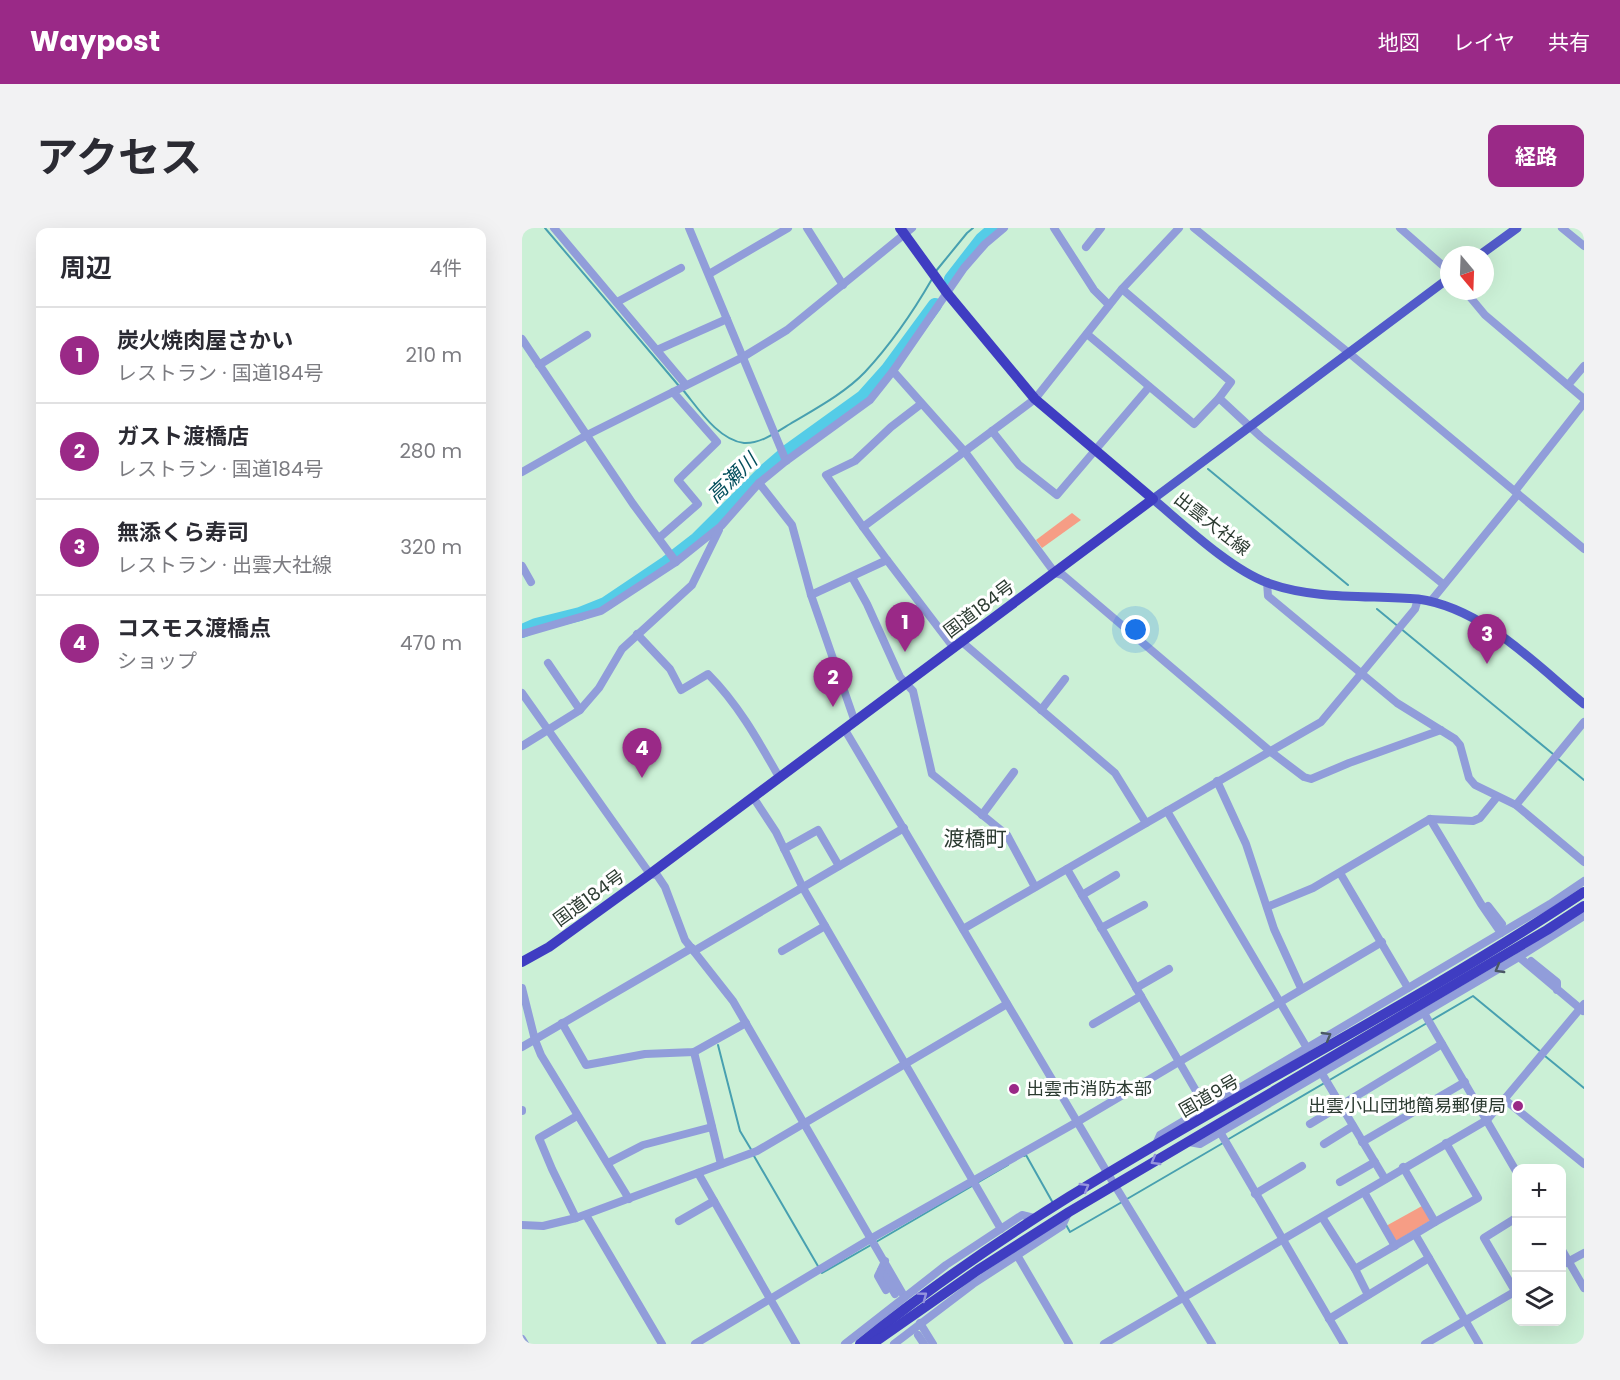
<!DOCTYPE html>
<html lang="ja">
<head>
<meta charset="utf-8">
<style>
  :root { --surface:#fff; --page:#f2f2f3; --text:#2b2b33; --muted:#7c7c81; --line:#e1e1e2; --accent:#9a2987 }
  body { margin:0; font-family:Poppins,"Noto Sans JP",sans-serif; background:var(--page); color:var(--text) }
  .controls { position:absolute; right:18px; bottom:18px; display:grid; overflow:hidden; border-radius:12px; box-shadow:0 6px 24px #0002 }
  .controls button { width:54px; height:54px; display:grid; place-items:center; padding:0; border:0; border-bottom:2px solid var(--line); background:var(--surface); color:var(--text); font:30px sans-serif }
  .compass { position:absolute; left:918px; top:18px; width:54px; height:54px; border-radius:50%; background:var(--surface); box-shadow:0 6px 24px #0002; rotate:161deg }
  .you { position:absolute; left:614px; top:402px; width:21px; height:21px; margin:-15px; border:4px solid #fff; border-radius:50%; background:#1a73e8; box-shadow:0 0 0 9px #1a73e833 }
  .badge { display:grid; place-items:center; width:39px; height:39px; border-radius:50%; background:var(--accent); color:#fff; font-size:20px; font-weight:700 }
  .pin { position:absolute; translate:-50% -50px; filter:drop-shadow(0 2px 3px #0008) }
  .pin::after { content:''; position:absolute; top:32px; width:21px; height:18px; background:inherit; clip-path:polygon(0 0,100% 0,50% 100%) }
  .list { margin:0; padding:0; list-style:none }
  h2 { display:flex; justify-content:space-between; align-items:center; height:78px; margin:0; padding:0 24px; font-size:26px }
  h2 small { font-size:20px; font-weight:400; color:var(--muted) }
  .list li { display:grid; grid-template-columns:39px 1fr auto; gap:18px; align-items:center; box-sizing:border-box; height:96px; padding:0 24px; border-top:2px solid var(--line) }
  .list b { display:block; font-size:22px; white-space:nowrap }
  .list p { margin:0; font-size:20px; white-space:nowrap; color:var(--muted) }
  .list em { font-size:20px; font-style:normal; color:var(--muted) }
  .icon { flex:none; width:33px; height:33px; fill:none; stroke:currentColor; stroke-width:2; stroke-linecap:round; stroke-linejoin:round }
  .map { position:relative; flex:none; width:1062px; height:1116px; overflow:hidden; border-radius:12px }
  header { display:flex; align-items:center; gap:36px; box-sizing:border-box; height:84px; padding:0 30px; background:var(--accent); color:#fff }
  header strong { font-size:28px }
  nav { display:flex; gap:33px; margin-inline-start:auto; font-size:21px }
  .intro { display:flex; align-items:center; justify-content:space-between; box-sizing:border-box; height:144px; padding:0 36px }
  h1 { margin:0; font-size:42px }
  .button { padding:15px 27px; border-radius:12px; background:var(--accent); color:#fff; font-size:21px; font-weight:700 }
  main { display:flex; gap:36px; padding:0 36px }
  aside { flex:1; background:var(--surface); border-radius:12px; box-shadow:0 6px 24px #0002 }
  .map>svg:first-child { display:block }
  .green { fill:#f69d85 }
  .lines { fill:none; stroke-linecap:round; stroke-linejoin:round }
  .stream { stroke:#48a0b0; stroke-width:2 }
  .river { stroke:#54cce7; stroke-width:14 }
  .minor { stroke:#919dda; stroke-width:8 }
  .major { stroke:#525bca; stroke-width:9 }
  .highway { stroke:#3f3dc2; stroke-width:10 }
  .oneway { stroke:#4a5864 }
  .oneway2 { stroke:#9594dd }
  .poi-dot { fill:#9a2987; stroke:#fff; stroke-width:2 }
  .labels { text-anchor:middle; stroke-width:6; stroke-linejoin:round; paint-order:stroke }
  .street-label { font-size:18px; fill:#2c3b31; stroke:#fff }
  .poi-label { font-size:18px; fill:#2c3b31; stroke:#fff; text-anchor:start }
  .water-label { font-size:20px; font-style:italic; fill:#044f5d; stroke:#fff }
  .quarter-label { font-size:21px; fill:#2c3b31; stroke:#fff }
</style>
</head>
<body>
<header>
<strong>Waypost</strong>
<nav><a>地図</a><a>レイヤ</a><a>共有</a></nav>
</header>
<div class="intro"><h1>アクセス</h1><a class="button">経路</a></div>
<main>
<aside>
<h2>周辺<small>4件</small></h2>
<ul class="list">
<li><span class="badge">1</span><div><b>炭火焼肉屋さかい</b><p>レストラン · 国道184号</p></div><em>210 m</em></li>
<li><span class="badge">2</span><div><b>ガスト渡橋店</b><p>レストラン · 国道184号</p></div><em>280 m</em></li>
<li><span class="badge">3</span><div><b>無添くら寿司</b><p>レストラン · 出雲大社線</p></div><em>320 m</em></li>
<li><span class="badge">4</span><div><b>コスモス渡橋点</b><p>ショップ</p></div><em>470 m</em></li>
</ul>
</aside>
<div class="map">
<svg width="1062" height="1116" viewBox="0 0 1062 1116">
  <rect width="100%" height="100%" fill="#cbf0d6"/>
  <g class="green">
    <polygon points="550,285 559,292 520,320 514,312"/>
    <polygon points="900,978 909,992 874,1013 864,998"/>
  </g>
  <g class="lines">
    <g class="stream">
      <polyline points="23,0 157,158"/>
      <polyline points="414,43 445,5 451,0"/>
      <path d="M161,162C176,180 196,212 222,215C238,216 255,204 268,196C293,181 323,165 343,144C369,116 391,84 410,51"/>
      <polyline points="686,241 826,357"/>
      <polyline points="855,381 1031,526"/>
      <polyline points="1035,530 1062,552"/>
      <polyline points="910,792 951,768 1019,824"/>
      <polyline points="196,817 218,903 230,923"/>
      <polyline points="1023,828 1062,860"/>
      <polyline points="705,912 905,795"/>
      <polyline points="232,928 300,1045 349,1017"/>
      <polyline points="502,928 504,927 531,975"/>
      <polyline points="455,955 486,937"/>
      <polyline points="605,971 701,915"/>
      <polyline points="543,995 548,1004 600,974"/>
      <polyline points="354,1014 450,958"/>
    </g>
    <g class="river">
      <polyline points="429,51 460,11 473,0"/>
      <polyline points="0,403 14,397 58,386 83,376 144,335 175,311 245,241 266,223 341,169 366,141 413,77"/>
    </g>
    <g class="minor">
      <polyline points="32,0 164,157"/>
      <polyline points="167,0 264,233"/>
      <polyline points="285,0 321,57"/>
      <polyline points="532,0 572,62 587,77"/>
      <polyline points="672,0 827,125 1062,321"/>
      <polyline points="878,0 927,43"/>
      <polyline points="1040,0 1062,18"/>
      <polyline points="564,19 579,0"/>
      <polyline points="187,46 266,0"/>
      <polyline points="943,63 963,87 1062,171"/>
      <polyline points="95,74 159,40"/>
      <polyline points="565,106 672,196 697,170 709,154 600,61"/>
      <polyline points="0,111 111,276 154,334"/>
      <polyline points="135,122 205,91"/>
      <polyline points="17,137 65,107"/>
      <polyline points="371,143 443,224 533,345 541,347 749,524 782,549 789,551 827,535 919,502"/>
      <polyline points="1046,157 1062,138"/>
      <polyline points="697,170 739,209 921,356"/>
      <polyline points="470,203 497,237 535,267 627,159"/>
      <polyline points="0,244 65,207 221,129 265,102 390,0"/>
      <polyline points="237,255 270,297 289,367 333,494"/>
      <polyline points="993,263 1062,175"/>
      <polyline points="341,299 304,247 333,233 369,199 399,176"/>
      <polyline points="137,310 176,276 156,252 195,214 151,164"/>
      <polyline points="365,332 432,420"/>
      <polyline points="0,338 9,354"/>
      <polyline points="330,349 345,376 378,449 391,463 410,546 485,607 513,659"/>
      <polyline points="745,354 746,368 875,475 933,511 938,517 947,550 953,557 994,577 1062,634"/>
      <polyline points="289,367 365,332 341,299 513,171 600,61 657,0"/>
      <polyline points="909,373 996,266"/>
      <polyline points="0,406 79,383 154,334 199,298 237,255 264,233 348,172 371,143 442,40 463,16 482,0"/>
      <path d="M115,406L148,441L159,462L186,446C216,476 236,512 257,549"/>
      <polyline points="440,414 593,545 624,595"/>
      <polyline points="26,435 58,482"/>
      <polyline points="0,465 128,646 135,647 143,659 163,712 211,773 382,1068"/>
      <polyline points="519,482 543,451"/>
      <polyline points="323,502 592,956 690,1116"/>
      <polyline points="0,518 58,482 77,460 100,421 170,357 197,302"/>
      <polyline points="695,553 724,616 752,701 779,760"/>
      <polyline points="231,569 254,604 281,660 479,1001"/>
      <polyline points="994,577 1062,494"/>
      <polyline points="645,583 785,820"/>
      <polyline points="460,587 492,544"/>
      <polyline points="908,591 951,593 958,590 975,569"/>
      <polyline points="262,621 296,602 317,638"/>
      <polyline points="545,641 684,880"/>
      <polyline points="818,645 886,760"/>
      <polyline points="560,667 594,647"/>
      <polyline points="966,678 980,696"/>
      <polyline points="745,679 791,660 908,591 959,676 979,705"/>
      <polyline points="579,700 622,677"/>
      <polyline points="441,701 799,494 893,381 896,371"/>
      <polyline points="172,723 382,600"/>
      <polyline points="260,723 303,698"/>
      <polyline points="997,729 1061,783"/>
      <polyline points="1009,733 1035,754 1035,762"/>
      <polyline points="0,760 13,812 19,827 107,971"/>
      <polyline points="614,760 647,741"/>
      <polyline points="902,785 994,943"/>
      <polyline points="40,795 64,837 123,826 172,824 224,795"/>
      <polyline points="571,796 619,768"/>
      <polyline points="0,819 170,720"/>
      <polyline points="172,824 199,936"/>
      <polyline points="799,844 863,951"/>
      <polyline points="982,871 1062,936"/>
      <polyline points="0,883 0,882"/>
      <polyline points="788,896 920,816"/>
      <polyline points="698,904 822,1116"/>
      <polyline points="667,914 678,916 997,729 1062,688"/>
      <polyline points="840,914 943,854"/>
      <polyline points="634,916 638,907 1028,676 1062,653"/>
      <polyline points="802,916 831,898"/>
      <polyline points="86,935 121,917 190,899"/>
      <polyline points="881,939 913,994 893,1006 957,1116"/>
      <polyline points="176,945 274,1116"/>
      <polyline points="818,954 853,934"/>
      <polyline points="842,964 873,1018"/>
      <polyline points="733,966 780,938"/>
      <polyline points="64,987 140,1116"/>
      <polyline points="800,989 833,1041 846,1067"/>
      <polyline points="54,990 30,941 17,910 55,888"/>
      <polyline points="157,993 192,973"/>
      <polyline points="913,994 956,970 924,915"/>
      <polyline points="0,997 21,998 54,990 235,923 485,776"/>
      <polyline points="1040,1022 1062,1060"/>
      <polyline points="495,1027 547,1116"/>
      <polyline points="363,1033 359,1042 373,1066"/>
      <polyline points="1040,1037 1062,1025"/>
      <polyline points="833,1041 893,1006"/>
      <polyline points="359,1042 356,1048 364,1062"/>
      <polyline points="993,1063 962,1010 994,990"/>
      <polyline points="807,1091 907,1030"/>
      <polyline points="398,1095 411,1116"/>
      <polyline points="396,1107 402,1116"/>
      <polyline points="0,1111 3,1116"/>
      <polyline points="173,1116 350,1010 555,894 860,714"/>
      <polyline points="323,1116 424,1037 500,987 512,990"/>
      <polyline points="372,1116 451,1056 540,998 546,985"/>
      <polyline points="582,1116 965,892 1062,776"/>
      <polyline points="903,1116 994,1063"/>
    </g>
    <g class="major">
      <polyline points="958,27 995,0"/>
      <path d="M927,50L631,271C662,297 708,341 746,355C793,372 847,367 896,371C961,380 1013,436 1062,476"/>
    </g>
    <g class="highway">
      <polyline points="0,734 27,719 128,646 631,271 513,171 425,65 378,0"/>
      <path d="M338,1116C559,936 825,822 1062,664"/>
      <polyline points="350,1116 456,1042 547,984 1025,702 1062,678"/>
    </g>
  </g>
  <defs><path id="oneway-chevron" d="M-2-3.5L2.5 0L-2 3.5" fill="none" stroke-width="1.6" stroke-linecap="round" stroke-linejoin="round" transform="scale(1.5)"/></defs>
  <g class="oneway">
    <use href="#oneway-chevron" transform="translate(977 741) rotate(150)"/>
    <use href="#oneway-chevron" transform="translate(805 808) rotate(-30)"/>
  </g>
  <g class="oneway2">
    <use href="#oneway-chevron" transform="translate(633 933) rotate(150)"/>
    <use href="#oneway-chevron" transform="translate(563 959) rotate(-31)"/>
    <use href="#oneway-chevron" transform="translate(401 1068) rotate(-37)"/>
  </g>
  <g class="poi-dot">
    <circle cx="492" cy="861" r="6"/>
    <circle cx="996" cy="878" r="6"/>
  </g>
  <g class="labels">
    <g class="street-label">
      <text transform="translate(690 296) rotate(38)" y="6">出雲大社線</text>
      <text transform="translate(457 381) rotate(-37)" y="6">国道184号</text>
      <text transform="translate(67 670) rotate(-36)" y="6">国道184号</text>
      <text transform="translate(687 868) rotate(-30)" y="6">国道9号</text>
    </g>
    <g class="poi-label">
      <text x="504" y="867">出雲市消防本部</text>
      <text x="984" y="884" text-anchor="end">出雲小山団地簡易郵便局</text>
    </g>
    <g class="water-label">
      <text transform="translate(210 250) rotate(-44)" y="7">高瀬川</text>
    </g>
    <g class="quarter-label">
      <text x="453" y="618">渡橋町</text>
    </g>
  </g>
</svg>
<div class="controls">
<button>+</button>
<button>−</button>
<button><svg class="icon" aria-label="layers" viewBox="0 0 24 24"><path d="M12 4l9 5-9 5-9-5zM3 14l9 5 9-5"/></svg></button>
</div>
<svg class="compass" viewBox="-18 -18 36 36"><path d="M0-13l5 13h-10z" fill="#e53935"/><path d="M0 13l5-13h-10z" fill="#7c7c81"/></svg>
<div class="you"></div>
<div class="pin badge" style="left:383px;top:424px">1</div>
<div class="pin badge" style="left:311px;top:479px">2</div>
<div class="pin badge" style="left:965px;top:436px">3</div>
<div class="pin badge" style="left:120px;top:550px">4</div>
</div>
</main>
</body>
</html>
